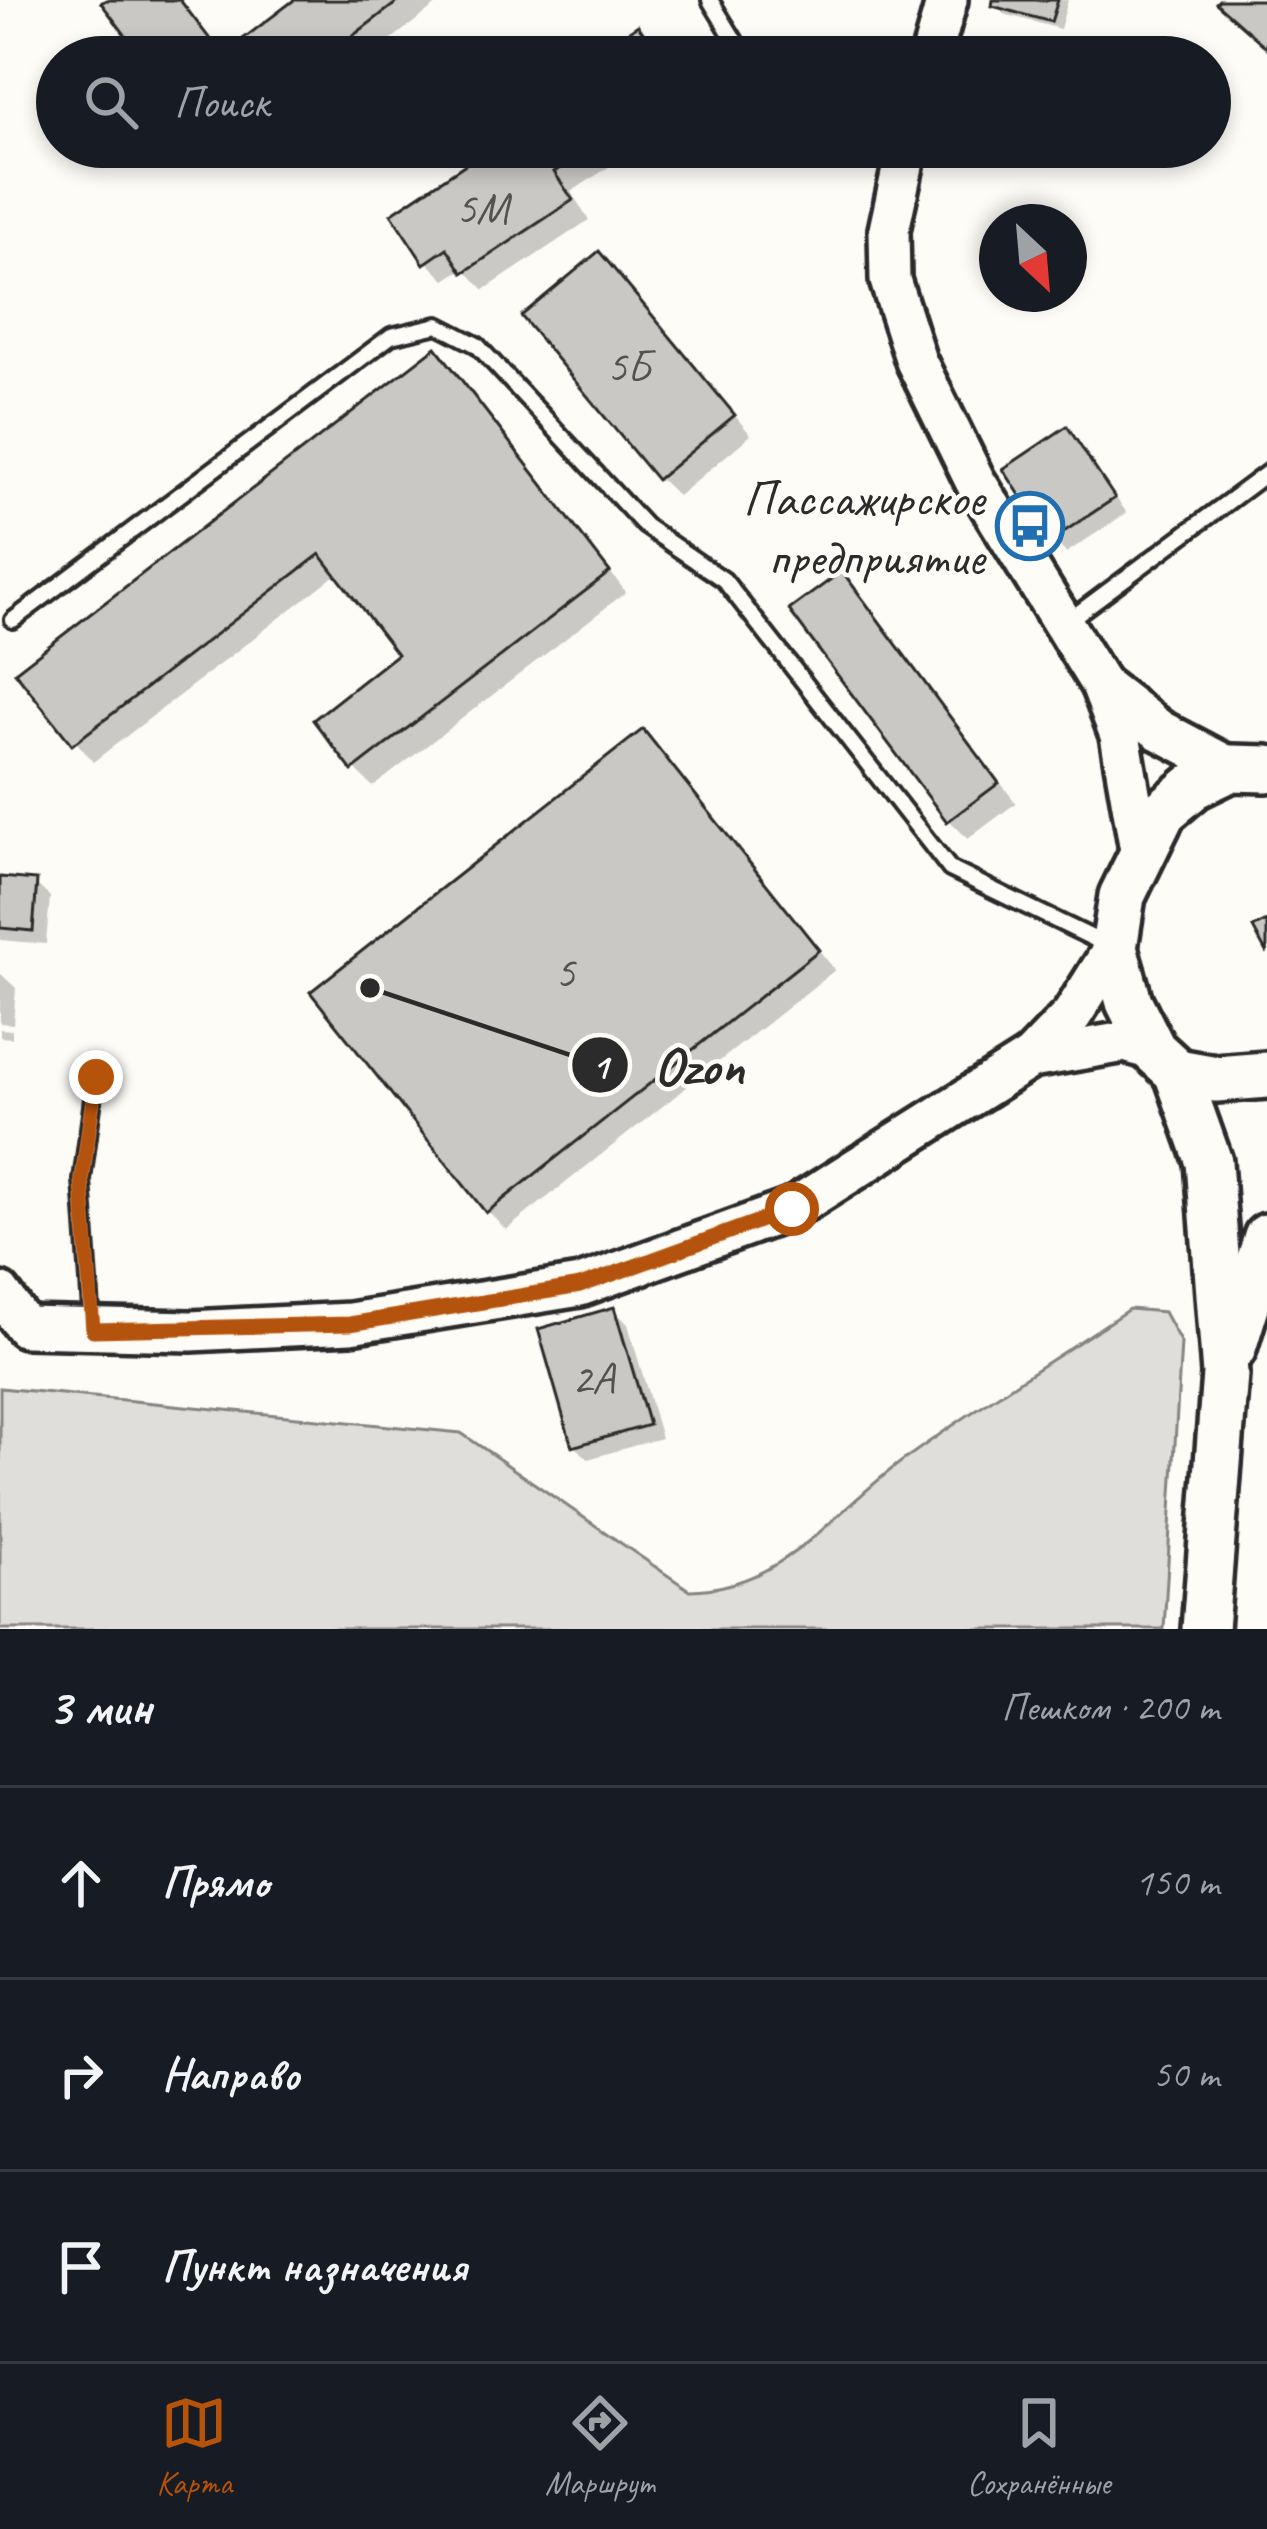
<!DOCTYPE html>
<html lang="ru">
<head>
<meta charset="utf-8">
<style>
  :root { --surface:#171b24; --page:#20242c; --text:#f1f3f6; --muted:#9ea1a6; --line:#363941; --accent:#b45309 }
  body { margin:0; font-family:Caveat,sans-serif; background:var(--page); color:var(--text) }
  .compass { position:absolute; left:979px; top:204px; width:108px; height:108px; border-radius:50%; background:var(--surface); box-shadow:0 6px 18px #0003; rotate:154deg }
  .stop { position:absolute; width:36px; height:36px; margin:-27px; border:9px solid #b45309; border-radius:50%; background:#fff }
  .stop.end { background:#b45309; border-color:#fff; box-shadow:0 3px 12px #0008 }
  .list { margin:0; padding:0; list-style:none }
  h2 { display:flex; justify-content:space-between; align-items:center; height:156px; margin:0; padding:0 48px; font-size:51px }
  h2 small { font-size:39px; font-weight:400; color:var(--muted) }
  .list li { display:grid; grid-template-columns:78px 1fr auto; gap:36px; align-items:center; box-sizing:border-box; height:192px; padding:0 48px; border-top:3px solid var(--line) }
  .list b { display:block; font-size:45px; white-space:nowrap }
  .list em { font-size:39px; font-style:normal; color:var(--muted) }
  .icon { flex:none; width:66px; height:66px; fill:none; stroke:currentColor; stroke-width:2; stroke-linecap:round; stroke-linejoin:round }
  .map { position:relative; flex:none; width:1267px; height:1629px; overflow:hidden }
  .search { position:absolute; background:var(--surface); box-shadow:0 6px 18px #0003; left:36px; right:36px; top:36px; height:132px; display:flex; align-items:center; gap:30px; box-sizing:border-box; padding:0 42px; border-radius:66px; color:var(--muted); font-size:45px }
  .sheet { height:732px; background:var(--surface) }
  nav { display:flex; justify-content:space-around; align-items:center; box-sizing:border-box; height:168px; border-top:3px solid var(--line); background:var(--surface); font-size:33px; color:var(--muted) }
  nav a { display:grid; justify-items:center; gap:6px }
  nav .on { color:var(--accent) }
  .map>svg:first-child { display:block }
  .green { fill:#dfdeda; stroke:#858482; stroke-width:3 }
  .shadow { fill:#0003 }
  .building { fill:#c9c8c4; stroke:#2b2b2b; stroke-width:3 }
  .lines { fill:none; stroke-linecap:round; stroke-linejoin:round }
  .lane-casing { stroke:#2b2b2b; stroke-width:22 }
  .secondary-casing { stroke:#2b2b2b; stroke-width:48 }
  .primary-casing { stroke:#2b2b2b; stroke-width:54 }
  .lane { stroke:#fdfcf7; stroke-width:14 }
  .secondary { stroke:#fdfcf7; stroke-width:39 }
  .primary { stroke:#fdfcf7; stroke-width:45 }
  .route { stroke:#b45309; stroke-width:15 }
  .labels { text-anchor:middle; stroke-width:9; stroke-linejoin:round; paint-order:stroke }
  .number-label { font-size:45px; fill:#525251 }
  .poi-label { font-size:51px; fill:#2b2b2b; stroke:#fdfcf7; text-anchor:end }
  .leader { fill:none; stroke:#2b2b2b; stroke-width:4.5 }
  .callout-dot { fill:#2b2b2b; stroke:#fdfcf7; stroke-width:4.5 }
  .mark-label { font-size:36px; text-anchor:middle; font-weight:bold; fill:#fff }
  .callout-label { font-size:54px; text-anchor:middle; font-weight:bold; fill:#2b2b2b; stroke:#fdfcf7; stroke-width:9; stroke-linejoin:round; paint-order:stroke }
</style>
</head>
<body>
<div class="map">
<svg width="1267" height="1629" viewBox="0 0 1267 1629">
  <rect width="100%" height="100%" fill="#fdfcf7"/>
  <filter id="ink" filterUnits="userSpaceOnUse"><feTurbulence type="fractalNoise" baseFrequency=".00833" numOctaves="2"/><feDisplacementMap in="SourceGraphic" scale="24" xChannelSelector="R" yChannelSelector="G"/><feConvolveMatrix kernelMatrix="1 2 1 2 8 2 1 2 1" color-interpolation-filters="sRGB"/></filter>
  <g filter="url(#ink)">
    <path class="green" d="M1129,1309L1164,1312L1181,1343L1164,1629H0V1388L461,1433L689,1590C784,1589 834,1510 905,1459C978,1406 1054,1359 1129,1309Z"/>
    <g class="shadow">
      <polygon points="299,0 443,0 368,57 224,57"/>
      <polygon points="996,0 1068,0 1060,29 1004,14"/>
      <polygon points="215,147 249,147 230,162"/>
      <polygon points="496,147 639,147 571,192 589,220 484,290 464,268 445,280 427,262"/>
      <polygon points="617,274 751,435 678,496 659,478"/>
      <polygon points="435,351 626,592 373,787 355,769 401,655 338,573 93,762 19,672"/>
      <polygon points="1067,430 1127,513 1066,553 1052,539"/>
      <polygon points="841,575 1016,803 968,839 949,820"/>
      <polygon points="643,733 835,970 506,1230 488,1211"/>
      <polygon points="0,880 35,883 50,897 46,944 0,940"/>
      <polygon points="0,973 16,988 13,1024 0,1023"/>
      <polygon points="0,1029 12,1030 12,1038 0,1037"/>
      <polygon points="614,1310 628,1324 661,1438 588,1459 574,1445"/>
    </g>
    <g class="building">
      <polygon points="106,0 180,0 222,55 294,0 400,0 325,57 142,57 101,3"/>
      <polygon points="993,0 1058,0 1051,22 992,6"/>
      <polygon points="1219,0 1267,0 1267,48 1216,3"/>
      <polygon points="638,25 659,57 590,57"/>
      <polygon points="491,147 593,147 554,172 573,200 463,273 447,248 424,264 391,214"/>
      <polygon points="599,251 735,415 657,480 521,316"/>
      <polygon points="436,347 610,572 352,771 313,720 397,654 320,554 72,745 15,672"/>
      <polygon points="1067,426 1115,498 1050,541 1003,469"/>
      <polygon points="842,571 999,783 947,822 789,610"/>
      <polygon points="643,729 819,950 486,1213 310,992"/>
      <polygon points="0,877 37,880 33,931 0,928"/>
      <polygon points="1267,921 1267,951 1266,952 1253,928"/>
      <polygon points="614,1307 649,1425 572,1447 538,1329"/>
    </g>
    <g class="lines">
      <g class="lane-casing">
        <g id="lane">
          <polyline points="710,0 745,57"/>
          <polyline points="13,620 391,336 438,325 477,345 645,526 724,580 950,869 1109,946"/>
          <polyline points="1065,623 1267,473"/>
          <polyline points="92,1325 82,1180 96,1077"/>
        </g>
      </g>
      <g class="secondary-casing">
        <g id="secondary">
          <polyline points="931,57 947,0"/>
          <polyline points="907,147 889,230 890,280 916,361 975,481 1101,685 1120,735 1140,850"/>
          <polyline points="1101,685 1159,730 1231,768"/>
          <polyline points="1031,1058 1125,1042 1153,1050"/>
          <polyline points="0,1293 25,1327 191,1331 350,1323 580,1286 792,1209 1031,1058 1072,1015 1114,948"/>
        </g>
      </g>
      <g class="primary-casing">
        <g id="primary">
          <polyline points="1177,1072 1216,1079 1267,1075"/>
          <polyline points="1233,1348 1267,1237"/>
          <polyline points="1205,1629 1225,1374 1209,1162 1177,1072 1153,1050 1129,1002 1114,948 1122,896 1163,812 1194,786 1231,768 1267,769"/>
        </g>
      </g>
      <use href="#lane" class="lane"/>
      <use href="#secondary" class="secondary"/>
      <use href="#primary" class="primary"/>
    </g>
  </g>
  <g class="lines" filter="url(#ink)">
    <polyline class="route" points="96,1077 82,1180 93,1330 350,1324 580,1286 792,1209"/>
  </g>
  <defs>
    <g id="bus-ring" transform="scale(3.45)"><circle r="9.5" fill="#fdfcf7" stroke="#1f6fb2" stroke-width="1.5"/><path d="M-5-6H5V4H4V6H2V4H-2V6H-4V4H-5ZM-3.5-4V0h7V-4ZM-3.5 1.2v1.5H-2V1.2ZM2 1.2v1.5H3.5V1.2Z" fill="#1f6fb2"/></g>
  </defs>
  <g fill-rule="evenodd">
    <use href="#bus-ring" x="1030" y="526"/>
  </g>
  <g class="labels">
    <g class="number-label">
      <text x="482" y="223">5М</text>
      <text x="628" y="381">5Б</text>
      <text x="565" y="987">5</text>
      <text x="593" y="1393">2А</text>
    </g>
    <g class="poi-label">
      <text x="984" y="515">Пассажирское<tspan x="984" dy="59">предприятие</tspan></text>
    </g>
  </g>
  <path class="leader" d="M370 988L600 1065"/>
  <g class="callout-dot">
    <circle cx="370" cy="988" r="12"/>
    <circle cx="600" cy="1065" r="30"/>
  </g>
  <g class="mark-label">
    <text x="600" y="1078">1</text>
  </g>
  <g class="callout-label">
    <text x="699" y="1084">Ozon</text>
  </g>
</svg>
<svg class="compass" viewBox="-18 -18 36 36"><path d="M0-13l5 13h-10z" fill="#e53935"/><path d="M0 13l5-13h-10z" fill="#9ea1a6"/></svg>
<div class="stop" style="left:792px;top:1209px"></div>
<div class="stop end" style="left:96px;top:1077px"></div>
<div class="search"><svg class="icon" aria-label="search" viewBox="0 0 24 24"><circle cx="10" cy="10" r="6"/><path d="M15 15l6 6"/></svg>Поиск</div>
</div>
<section class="sheet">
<h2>3 мин<small>Пешком · 200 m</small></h2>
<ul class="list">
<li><svg class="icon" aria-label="ahead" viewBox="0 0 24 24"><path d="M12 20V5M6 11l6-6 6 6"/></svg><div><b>Прямо</b></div><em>150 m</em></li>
<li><svg class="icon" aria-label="right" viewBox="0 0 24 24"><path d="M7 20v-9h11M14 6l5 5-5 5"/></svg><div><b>Направо</b></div><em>50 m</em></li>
<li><svg class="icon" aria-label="arrive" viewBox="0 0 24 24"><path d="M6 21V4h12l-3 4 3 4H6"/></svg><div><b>Пункт назначения</b></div></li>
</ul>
</section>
<nav>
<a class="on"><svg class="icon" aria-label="map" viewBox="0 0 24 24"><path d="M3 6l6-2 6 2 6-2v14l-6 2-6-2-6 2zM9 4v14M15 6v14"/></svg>Карта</a>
<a><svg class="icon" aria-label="directions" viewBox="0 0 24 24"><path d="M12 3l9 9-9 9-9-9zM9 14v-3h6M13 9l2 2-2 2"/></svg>Маршрут</a>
<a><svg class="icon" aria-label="saved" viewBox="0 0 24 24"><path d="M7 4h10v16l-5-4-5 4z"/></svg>Сохранённые</a>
</nav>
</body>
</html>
